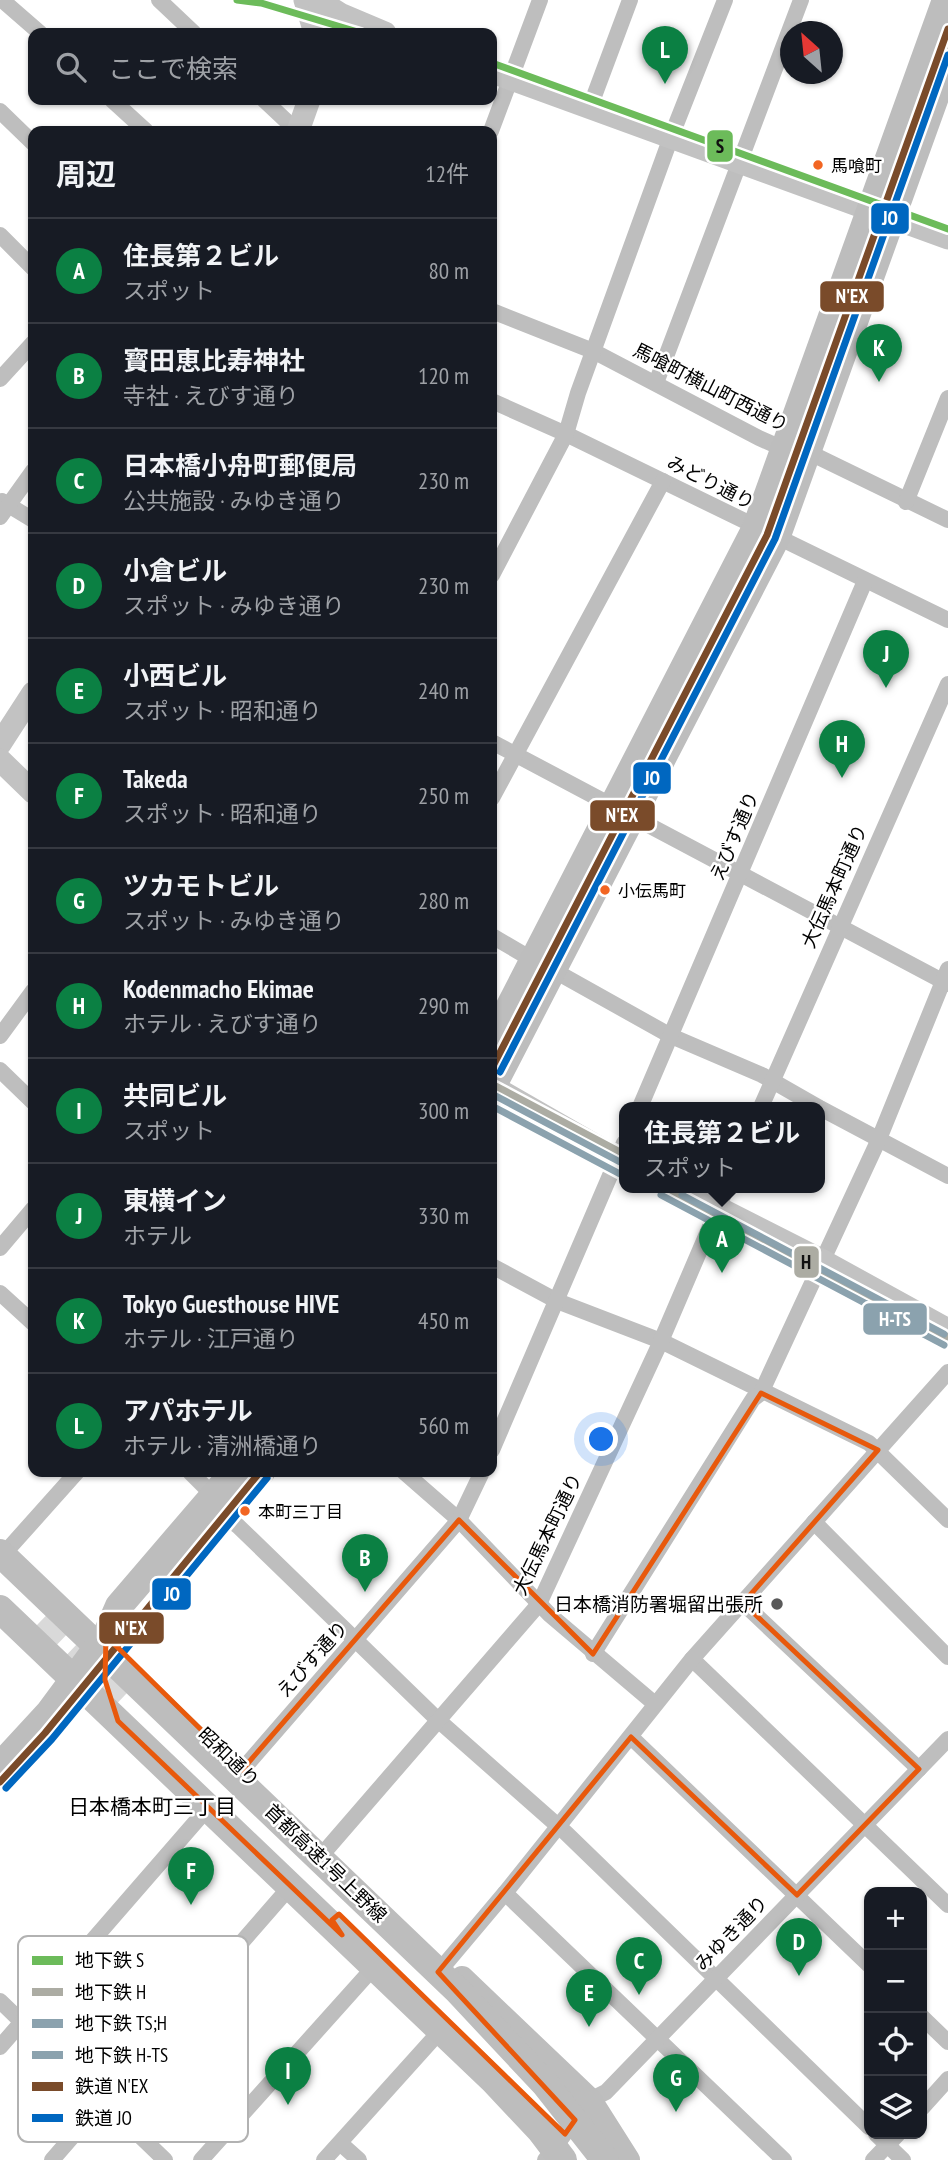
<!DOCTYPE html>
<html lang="ja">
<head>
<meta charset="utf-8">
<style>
  :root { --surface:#171b24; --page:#242831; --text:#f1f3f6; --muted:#9ea1a6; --line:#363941; --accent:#0b8043 }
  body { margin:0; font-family:"PT Sans Narrow","Noto Sans JP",sans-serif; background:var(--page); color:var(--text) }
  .controls { position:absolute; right:21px; bottom:21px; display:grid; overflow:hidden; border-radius:14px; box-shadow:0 2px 5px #0004 }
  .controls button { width:63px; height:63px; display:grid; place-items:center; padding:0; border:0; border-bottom:2px solid var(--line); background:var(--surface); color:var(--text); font:35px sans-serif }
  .compass { position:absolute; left:780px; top:21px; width:63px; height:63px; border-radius:50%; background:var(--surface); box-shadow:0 2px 5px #0004; rotate:333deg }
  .you { position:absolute; left:602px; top:1440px; width:24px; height:24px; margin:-18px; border:5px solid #fff; border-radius:50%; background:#1a73e8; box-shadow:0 0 0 10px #1a73e833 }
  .badge { display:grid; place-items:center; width:46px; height:46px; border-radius:50%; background:var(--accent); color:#fff; font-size:23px; font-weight:700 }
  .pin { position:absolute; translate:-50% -58px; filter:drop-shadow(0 2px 4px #0008) }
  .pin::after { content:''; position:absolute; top:37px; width:24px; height:21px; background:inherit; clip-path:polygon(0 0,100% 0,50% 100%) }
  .popup { position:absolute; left:619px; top:1102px; width:206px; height:91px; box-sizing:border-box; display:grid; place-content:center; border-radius:14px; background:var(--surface); filter:drop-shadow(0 2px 5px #0005); font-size:23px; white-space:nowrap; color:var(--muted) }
  .popup b { font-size:26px; color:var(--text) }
  .popup::after { content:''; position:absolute; left:50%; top:100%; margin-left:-14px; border:14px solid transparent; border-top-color:var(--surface) }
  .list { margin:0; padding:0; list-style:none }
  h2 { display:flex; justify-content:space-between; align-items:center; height:91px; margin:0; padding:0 28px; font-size:30px }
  h2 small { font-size:23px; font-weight:400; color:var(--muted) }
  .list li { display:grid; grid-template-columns:46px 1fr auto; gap:21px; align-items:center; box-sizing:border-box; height:105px; padding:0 28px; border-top:2px solid var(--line) }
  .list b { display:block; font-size:26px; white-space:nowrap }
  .list p { margin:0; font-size:23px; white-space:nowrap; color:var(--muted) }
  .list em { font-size:23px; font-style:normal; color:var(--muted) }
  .icon { flex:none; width:38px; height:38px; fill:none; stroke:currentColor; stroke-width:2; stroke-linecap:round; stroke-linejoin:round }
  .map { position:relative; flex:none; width:948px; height:2160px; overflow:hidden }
  .search { position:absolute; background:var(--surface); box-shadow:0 2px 5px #0004; left:28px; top:28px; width:469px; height:77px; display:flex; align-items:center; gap:18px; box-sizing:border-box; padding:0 24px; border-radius:14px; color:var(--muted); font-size:26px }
  .panel { position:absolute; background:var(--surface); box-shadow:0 2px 5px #0004; left:28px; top:126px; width:469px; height:1351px; border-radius:14px }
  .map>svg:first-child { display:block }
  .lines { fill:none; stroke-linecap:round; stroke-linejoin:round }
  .highway-tunnel { stroke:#d9d9d9; stroke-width:28; stroke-dasharray:28 14; stroke-linecap:butt }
  .street { stroke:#bebebe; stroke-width:16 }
  .secondary { stroke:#c2c2c2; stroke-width:23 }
  .primary { stroke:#bdbdbd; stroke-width:24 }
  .highway { stroke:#bdbdbd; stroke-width:28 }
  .rail-1-casing { stroke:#fff; stroke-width:12 }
  .rail-2-casing { stroke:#fff; stroke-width:12 }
  .rail-1 { stroke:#7a4b2a; stroke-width:7 }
  .rail-2 { stroke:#0067c0; stroke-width:7 }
  .metro-1-casing { stroke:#fff; stroke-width:12 }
  .metro-2-casing { stroke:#fff; stroke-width:12 }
  .metro-3-casing { stroke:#fff; stroke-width:12 }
  .metro-4-casing { stroke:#fff; stroke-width:12 }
  .metro-1 { stroke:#6cbb5a; stroke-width:7 }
  .metro-2 { stroke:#acaca3; stroke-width:7 }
  .metro-3 { stroke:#8ba2ae; stroke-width:7 }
  .metro-4 { stroke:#8ba2ae; stroke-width:7 }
  .marked { fill:none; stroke:#e8590c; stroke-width:5; stroke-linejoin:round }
  .bus-dot { fill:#f26522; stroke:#fff; stroke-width:2.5 }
  .poi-dot { fill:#595959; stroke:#fff; stroke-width:2.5 }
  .labels { text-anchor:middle; stroke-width:5; stroke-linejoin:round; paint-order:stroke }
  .bus-label { font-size:17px; fill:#000; stroke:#fff; text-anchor:start }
  .street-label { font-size:19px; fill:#000; stroke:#fff }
  .poi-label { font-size:19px; fill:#000; stroke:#fff; text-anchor:end }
  .neighbourhood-label { font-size:21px; fill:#000; stroke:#fff }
  .key { fill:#fff; stroke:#b2b2b2; stroke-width:2 }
  .key-label { font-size:19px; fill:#000 }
  .line-badge { stroke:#fff; stroke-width:2.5 }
  .badge-label { font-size:19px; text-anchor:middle; font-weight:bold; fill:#fff }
  .pale-badge-label { font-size:19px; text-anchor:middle; font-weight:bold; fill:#111 }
</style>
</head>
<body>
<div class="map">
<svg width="948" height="2160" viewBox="0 0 948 2160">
  <rect width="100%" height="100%" fill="#fff"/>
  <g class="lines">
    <polyline class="highway-tunnel" points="38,1624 129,1711"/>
    <g class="street">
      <polyline points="2,0 40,33"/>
      <polyline points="159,0 194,33"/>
      <polyline points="112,100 146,131"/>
      <polyline points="264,100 297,131"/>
      <polyline points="590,107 630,0"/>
      <polyline points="0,111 33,143"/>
      <polyline points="491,131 540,0"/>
      <polyline points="0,235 33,268"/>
      <polyline points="492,311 593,351 759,438 784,449 808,452 948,520"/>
      <polyline points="0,379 33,343"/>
      <polyline points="656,383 801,0"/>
      <polyline points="492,401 566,434 948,620"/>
      <polyline points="2,501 33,520"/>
      <polyline points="906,502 948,398"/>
      <polyline points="0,517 33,471"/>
      <polyline points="492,575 566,434 578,393 671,137 725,0"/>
      <polyline points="492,742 948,984"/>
      <polyline points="492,798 663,481"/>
      <polyline points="492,936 533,960"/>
      <polyline points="553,970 671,1036 762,1075 818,1107"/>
      <polyline points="0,1036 33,991"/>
      <polyline points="0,1070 33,1102"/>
      <polyline points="640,1107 865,581"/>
      <polyline points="761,1107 948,684"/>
      <polyline points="820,1108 948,1176"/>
      <polyline points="0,1248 33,1209"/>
      <polyline points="492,1266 557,1301 661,1341 869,1443 948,1520"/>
      <polyline points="0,1293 33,1323"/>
      <polyline points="492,1450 624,1143"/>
      <polyline points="190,1472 213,1495"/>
      <polyline points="404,1472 459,1520 550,1615 655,1704"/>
      <polyline points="223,1515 238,1526 438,1720 566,1833 869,2127"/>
      <polyline points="814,1522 948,1657"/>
      <polyline points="10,1547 77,1472"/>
      <polyline points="743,1603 919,1769"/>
      <polyline points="593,1654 753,1399 761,1393 879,1139 948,969"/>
      <polyline points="692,1659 948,1905"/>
      <polyline points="631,1737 869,1965"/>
      <polyline points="242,1770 459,1520 482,1472"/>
      <polyline points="326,1850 539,1604 661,1341 727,1187"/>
      <polyline points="505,1893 784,2160"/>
      <polyline points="446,1963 505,1893 692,1659 948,1372"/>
      <polyline points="0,2001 165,2160"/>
      <polyline points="922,2017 948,2042"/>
      <polyline points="0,2047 199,1818"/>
      <polyline points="922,2108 948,2079"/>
      <polyline points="876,2134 903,2160"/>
      <polyline points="340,2143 359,2160"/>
      <polyline points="52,2160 282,1896"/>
      <polyline points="201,2160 366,1976"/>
      <polyline points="324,2160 433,2039"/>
      <polyline points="545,2160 590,2100 606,2092 948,1739"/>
      <polyline points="873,2160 898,2134"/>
    </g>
    <g class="secondary">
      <polyline points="305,0 315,33"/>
      <polyline points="318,0 340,14 385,33"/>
      <polyline points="492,72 948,238"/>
      <polyline points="298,131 309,100"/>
      <polyline points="0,744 33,693"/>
      <polyline points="0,760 33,792"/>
      <polyline points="492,1086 624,1162"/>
      <polyline points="677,1187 823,1261 948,1330"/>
    </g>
    <polyline class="primary" points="462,1978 590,2100 628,2160"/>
    <g class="highway">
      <polyline points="492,1041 756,528 946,0"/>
      <polyline points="492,1087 776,538 948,61"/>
      <polyline points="0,1553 458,1991 546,2085 605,2160"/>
      <polyline points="169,1577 261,1472"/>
      <polyline points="0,1609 494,2081 541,2131 563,2160"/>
      <polyline points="0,1766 49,1713 106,1636 119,1606 234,1472"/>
    </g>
    <g class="rail-1-casing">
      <g id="rail-1">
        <polyline points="492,1068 767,535 948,29"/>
        <polyline points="0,1782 45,1733 260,1472"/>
      </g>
    </g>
    <g class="rail-2-casing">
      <g id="rail-2">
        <polyline points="500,1072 775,539 948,55"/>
        <polyline points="6,1788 52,1739 267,1478"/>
      </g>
    </g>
    <use href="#rail-1" class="rail-1"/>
    <use href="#rail-2" class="rail-2"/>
    <g class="metro-1-casing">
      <g id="metro-1">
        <polyline points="237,0 261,3 361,33"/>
        <polyline points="492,63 948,229"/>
      </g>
    </g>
    <g class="metro-2-casing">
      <g id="metro-2">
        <polyline points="492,1084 624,1154"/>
        <polyline points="665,1187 948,1337"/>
      </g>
    </g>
    <g class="metro-3-casing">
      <g id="metro-3">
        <polyline points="492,1106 620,1174"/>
        <polyline points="661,1195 944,1345"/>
      </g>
    </g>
    <g class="metro-4-casing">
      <g id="metro-4">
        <polyline points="492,1094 620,1162"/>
        <polyline points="682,1195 944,1334"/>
      </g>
    </g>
    <use href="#metro-1" class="metro-1"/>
    <use href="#metro-2" class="metro-2"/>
    <use href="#metro-3" class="metro-3"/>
    <use href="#metro-4" class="metro-4"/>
  </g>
  <path class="marked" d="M761,1393L878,1450L743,1603L919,1769L797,1895L631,1737L438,1972L575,2120L565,2134L339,1914L332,1920L342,1935L118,1721L105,1680L106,1636L242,1770L459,1520L593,1654Z"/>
  <g class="bus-dot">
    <circle cx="818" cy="165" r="6"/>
    <circle cx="605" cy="890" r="6"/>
    <circle cx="245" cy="1511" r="6"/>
  </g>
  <circle class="poi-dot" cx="777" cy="1604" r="7"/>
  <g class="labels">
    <g class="bus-label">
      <text x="831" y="172">馬喰町</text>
      <text x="618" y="897">小伝馬町</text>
      <text x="258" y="1518">本町三丁目</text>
    </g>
    <g class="street-label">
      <text transform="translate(711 387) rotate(27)" y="7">馬喰町横山町西通り</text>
      <text transform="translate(711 482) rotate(27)" y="7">みどり通り</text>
      <text transform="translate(734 836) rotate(-67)" y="7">えびす通り</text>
      <text transform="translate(834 886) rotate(-66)" y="7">大伝馬本町通り</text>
      <text transform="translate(547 1534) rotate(-64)" y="7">大伝馬本町通り</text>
      <text transform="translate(312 1659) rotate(-48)" y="7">えびす通り</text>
      <text transform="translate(229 1757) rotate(44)" y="7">昭和通り</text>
      <text transform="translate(326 1863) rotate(44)" y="7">首都高速1号上野線</text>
      <text transform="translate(731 1933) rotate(-46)" y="7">みゆき通り</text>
    </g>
    <g class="poi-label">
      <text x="763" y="1611">日本橋消防署堀留出張所</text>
    </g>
    <g class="neighbourhood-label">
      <text x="152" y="1814">日本橋本町三丁目</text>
    </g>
  </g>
  <rect x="18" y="1936" width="230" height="206" rx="10" class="key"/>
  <rect x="32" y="1956" width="31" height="9" fill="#6cbb5a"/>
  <rect x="32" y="1988" width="31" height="8" fill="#acaca3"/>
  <rect x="32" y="2019" width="31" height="9" fill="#8ba2ae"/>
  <rect x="32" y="2051" width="31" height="8" fill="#8ba2ae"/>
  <rect x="32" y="2082" width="31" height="9" fill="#7a4b2a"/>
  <rect x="32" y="2114" width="31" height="8" fill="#0067c0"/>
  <g class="key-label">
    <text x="75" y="1967">地下鉄 S</text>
    <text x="75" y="1999">地下鉄 H</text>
    <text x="75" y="2030">地下鉄 TS;H</text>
    <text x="75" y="2062">地下鉄 H-TS</text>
    <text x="75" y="2093">鉄道 N'EX</text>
    <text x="75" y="2125">鉄道 JO</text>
  </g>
  <g class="line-badge">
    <rect x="706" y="129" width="28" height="34" rx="7" fill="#6cbb5a"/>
    <rect x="870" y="202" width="40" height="33" rx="7" fill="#0067c0"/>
    <rect x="819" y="280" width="66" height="33" rx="7" fill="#7a4b2a"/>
    <rect x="632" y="761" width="40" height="34" rx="7" fill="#0067c0"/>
    <rect x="589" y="799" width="67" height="33" rx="7" fill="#7a4b2a"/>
    <rect x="793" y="1245" width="27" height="34" rx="7" fill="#acaca3"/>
    <rect x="862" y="1302" width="66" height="34" rx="7" fill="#8ba2ae"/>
    <rect x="151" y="1577" width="41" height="34" rx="7" fill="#0067c0"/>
    <rect x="98" y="1611" width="67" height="34" rx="7" fill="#7a4b2a"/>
  </g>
  <g class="badge-label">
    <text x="890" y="225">JO</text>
    <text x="852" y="303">N'EX</text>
    <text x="652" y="785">JO</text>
    <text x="622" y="822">N'EX</text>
    <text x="895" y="1326">H-TS</text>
    <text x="172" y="1601">JO</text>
    <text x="131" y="1635">N'EX</text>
  </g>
  <g class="pale-badge-label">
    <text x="720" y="153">S</text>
    <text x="806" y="1269">H</text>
  </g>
</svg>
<div class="controls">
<button>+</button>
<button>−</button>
<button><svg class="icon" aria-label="locate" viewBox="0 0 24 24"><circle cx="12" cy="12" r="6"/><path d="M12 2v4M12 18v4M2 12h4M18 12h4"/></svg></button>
<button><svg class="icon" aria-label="layers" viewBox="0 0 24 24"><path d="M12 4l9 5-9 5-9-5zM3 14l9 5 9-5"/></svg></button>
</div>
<svg class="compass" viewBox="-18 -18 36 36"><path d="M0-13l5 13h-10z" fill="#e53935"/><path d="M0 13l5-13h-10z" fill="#9ea1a6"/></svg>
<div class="you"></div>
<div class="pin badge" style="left:722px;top:1273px">A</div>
<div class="popup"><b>住長第２ビル</b>スポット</div>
<div class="pin badge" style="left:365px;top:1592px">B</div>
<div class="pin badge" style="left:639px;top:1995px">C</div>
<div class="pin badge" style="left:799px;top:1976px">D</div>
<div class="pin badge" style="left:589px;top:2027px">E</div>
<div class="pin badge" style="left:191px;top:1905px">F</div>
<div class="pin badge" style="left:676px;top:2112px">G</div>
<div class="pin badge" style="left:842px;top:778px">H</div>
<div class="pin badge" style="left:288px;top:2105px">I</div>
<div class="pin badge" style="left:886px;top:688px">J</div>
<div class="pin badge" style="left:879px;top:382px">K</div>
<div class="pin badge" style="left:665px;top:84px">L</div>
<div class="search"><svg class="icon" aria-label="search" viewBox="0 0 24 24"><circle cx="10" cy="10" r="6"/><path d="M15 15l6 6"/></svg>ここで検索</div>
<section class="panel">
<h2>周辺<small>12件</small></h2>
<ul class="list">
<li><span class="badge">A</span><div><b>住長第２ビル</b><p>スポット</p></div><em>80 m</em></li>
<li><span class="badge">B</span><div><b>寳田恵比寿神社</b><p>寺社 · えびす通り</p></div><em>120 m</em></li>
<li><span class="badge">C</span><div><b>日本橋小舟町郵便局</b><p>公共施設 · みゆき通り</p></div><em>230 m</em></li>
<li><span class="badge">D</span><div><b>小倉ビル</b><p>スポット · みゆき通り</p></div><em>230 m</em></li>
<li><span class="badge">E</span><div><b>小西ビル</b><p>スポット · 昭和通り</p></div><em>240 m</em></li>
<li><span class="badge">F</span><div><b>Takeda</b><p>スポット · 昭和通り</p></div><em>250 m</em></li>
<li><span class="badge">G</span><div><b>ツカモトビル</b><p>スポット · みゆき通り</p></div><em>280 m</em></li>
<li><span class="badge">H</span><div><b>Kodenmacho Ekimae</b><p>ホテル · えびす通り</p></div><em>290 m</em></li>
<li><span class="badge">I</span><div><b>共同ビル</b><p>スポット</p></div><em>300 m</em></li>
<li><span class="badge">J</span><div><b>東横イン</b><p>ホテル</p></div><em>330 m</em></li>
<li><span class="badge">K</span><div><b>Tokyo Guesthouse HIVE</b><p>ホテル · 江戸通り</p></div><em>450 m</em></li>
<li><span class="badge">L</span><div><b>アパホテル</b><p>ホテル · 清洲橋通り</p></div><em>560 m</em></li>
</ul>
</section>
</div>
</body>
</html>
